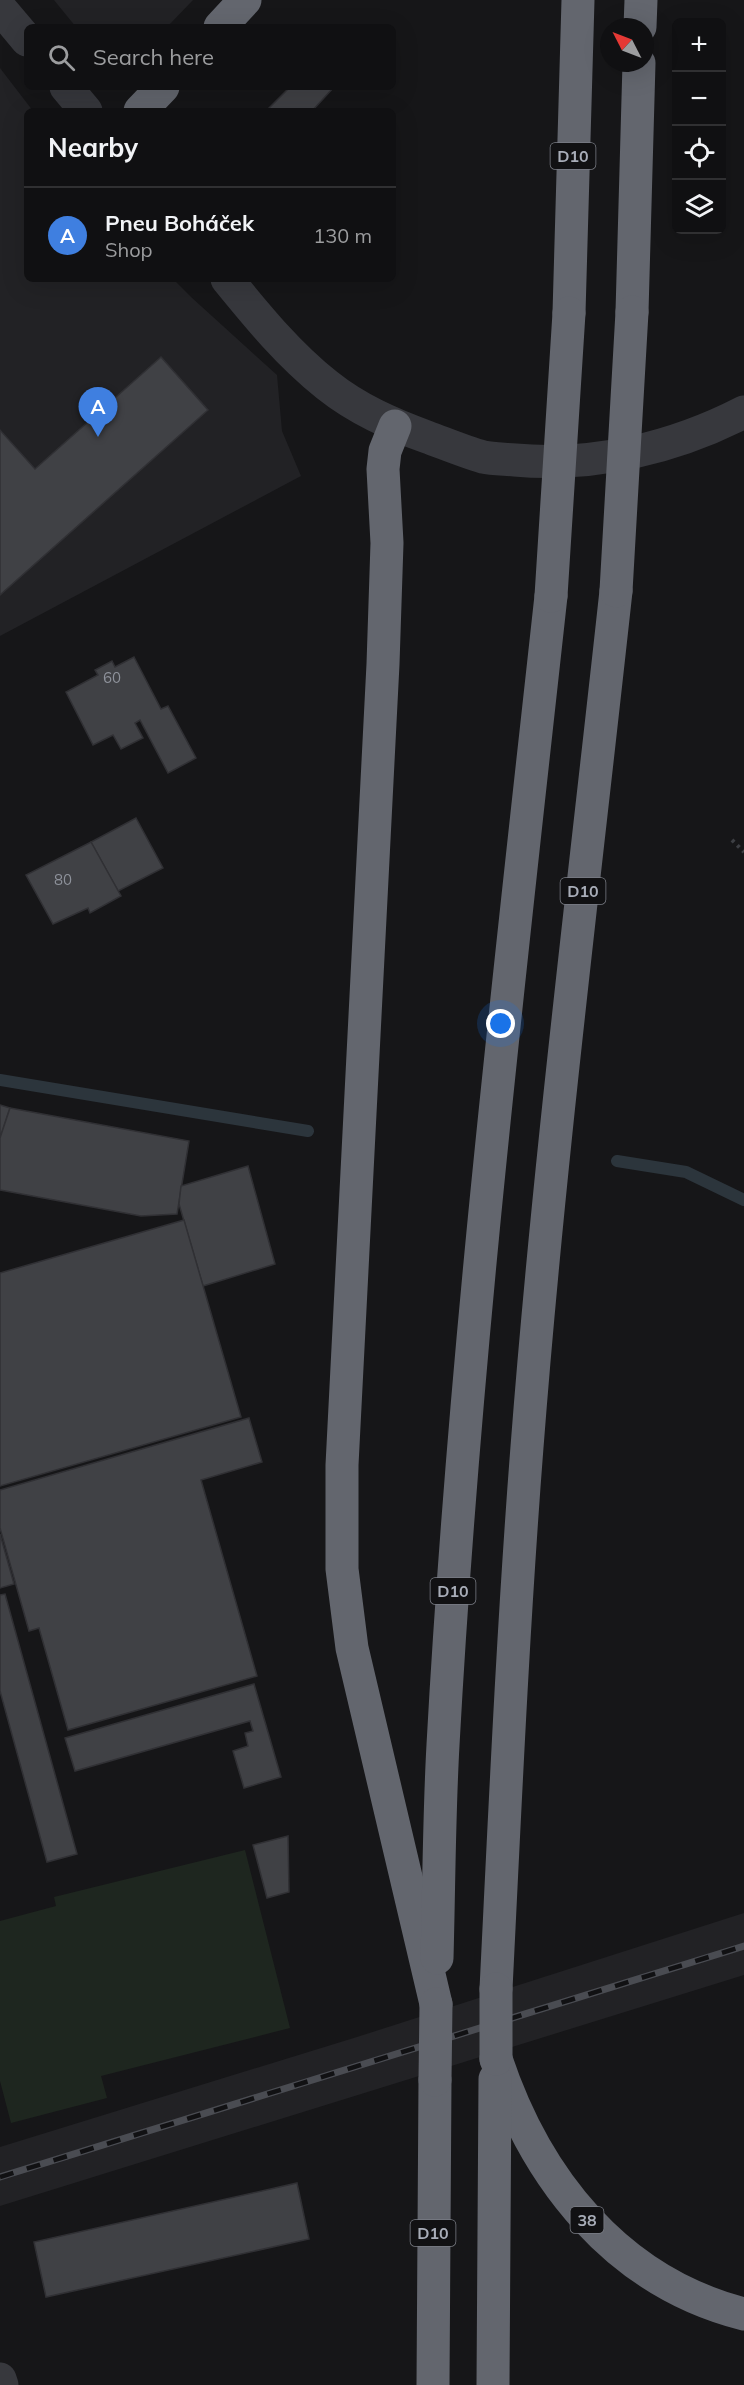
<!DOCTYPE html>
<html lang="en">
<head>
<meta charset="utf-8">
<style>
  :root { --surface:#101012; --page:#19191b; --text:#f1f3f6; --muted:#9c9d9f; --line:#303032; --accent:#ea580c }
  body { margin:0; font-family:Mulish,sans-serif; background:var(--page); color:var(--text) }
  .controls { position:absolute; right:18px; top:18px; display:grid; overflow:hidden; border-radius:9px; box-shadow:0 6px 24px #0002 }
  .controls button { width:54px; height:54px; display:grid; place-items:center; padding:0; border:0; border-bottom:2px solid var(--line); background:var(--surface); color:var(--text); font:30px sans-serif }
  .compass { position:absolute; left:600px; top:18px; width:54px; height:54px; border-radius:50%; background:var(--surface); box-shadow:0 6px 24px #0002; rotate:312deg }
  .you { position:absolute; left:501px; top:1024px; width:21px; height:21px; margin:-15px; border:4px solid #fff; border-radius:50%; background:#1a73e8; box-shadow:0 0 0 9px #1a73e833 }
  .badge { display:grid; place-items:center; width:39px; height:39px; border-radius:50%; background:var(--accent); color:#fff; font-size:20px; font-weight:700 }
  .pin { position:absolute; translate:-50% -50px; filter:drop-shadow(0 2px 3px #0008) }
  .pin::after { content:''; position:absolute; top:32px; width:21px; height:18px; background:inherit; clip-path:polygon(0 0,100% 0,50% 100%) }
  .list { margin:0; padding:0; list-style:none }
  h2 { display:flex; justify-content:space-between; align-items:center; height:78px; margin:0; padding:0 24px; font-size:26px }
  h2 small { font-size:20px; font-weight:400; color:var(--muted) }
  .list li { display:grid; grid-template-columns:39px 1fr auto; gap:18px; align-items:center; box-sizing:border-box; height:96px; padding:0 24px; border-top:2px solid var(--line) }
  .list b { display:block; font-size:22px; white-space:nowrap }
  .list p { margin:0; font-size:20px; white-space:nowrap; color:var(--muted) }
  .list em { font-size:20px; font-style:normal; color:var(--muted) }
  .icon { flex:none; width:33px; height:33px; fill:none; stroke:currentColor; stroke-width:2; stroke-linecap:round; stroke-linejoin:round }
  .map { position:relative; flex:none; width:744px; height:2385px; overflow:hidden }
  .search { position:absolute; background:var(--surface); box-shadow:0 6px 24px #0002; left:24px; top:24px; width:372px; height:66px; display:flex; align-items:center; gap:15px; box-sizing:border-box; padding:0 21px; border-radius:9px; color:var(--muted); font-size:22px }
  .panel { position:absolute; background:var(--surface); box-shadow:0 6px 24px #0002; left:24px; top:108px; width:372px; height:174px; border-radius:9px }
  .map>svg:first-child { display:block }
  .built { fill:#222225 }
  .green { fill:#1e261f }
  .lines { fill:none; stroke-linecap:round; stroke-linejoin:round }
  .stream { stroke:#2c353c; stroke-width:12 }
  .building { fill:#404145; stroke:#303034; stroke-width:1.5 }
  .path { stroke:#3d3f44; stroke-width:4; stroke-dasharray:3 4.5; stroke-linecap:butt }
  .minor { stroke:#37383d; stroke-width:33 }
  .motorway { stroke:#63666e; stroke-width:33 }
  .rail-casing { stroke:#4a4c52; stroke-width:7 }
  .rail { stroke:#111113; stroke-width:4.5; stroke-dasharray:14; stroke-linecap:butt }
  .motorway-bridge { stroke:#63666e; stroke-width:33 }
  .labels { text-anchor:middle; stroke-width:5; stroke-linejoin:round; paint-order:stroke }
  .number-label { font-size:15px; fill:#8e929b }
  .shield { fill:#111113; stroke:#7b7e86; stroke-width:1.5 }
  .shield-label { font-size:16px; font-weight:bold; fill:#a8adb8 }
</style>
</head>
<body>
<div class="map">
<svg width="744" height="2385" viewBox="0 0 744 2385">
  <rect width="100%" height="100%" fill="#161618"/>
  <g class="built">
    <polygon points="54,0 193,0 167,27 76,27"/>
    <polygon points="0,68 33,111 27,111 27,279 173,279 191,297 277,375 282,431 301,476 0,636"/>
    <polygon points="744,1913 744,1975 0,2206 0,2147 357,2037"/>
  </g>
  <polygon class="green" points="245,1850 290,2028 101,2076 107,2098 11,2123 0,2081 0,1921 56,1906 54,1897"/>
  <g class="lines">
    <g class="stream">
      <polyline points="0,1080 308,1131"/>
      <polyline points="617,1161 686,1172 744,1200"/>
    </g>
  </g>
  <g class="building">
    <polygon points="290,87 334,87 312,111 266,111"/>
    <polygon points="161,357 208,410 0,595 0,430 35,469"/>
    <polygon points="134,657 161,709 168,706 196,758 168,773 140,720 135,723 143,738 121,749 113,735 93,745 66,692 98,675 95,670 112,661 115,667"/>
    <polygon points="136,818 163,868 118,891 91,842"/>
    <polygon points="91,842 121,896 90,913 88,908 53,924 26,875"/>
    <polygon points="0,1105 10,1108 0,1138"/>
    <polygon points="10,1108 189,1141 177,1214 141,1216 0,1190 0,1138"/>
    <polygon points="248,1166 275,1264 203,1286 179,1204 181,1186"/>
    <polygon points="184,1220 241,1417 0,1486 0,1273"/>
    <polygon points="249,1418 262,1462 201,1480 257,1676 68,1730 39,1628 29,1631 0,1528 0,1490"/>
    <polygon points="0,1534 14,1584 0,1588"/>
    <polygon points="5,1594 77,1854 47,1862 0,1691 0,1595"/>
    <polygon points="254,1684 281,1777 244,1788 233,1751 248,1746 245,1733 253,1731 250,1721 75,1771 65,1738"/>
    <polygon points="288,1836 289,1892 267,1898 253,1845"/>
    <polygon points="297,2183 309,2239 46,2297 34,2242"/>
  </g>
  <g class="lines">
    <polyline class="path" points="732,840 744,852"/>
    <g class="minor">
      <polyline points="0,8 27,40"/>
      <polyline points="66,87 86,111"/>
      <path d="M227,279C258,317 288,354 327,385C357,409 391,424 427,437C446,444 465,452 483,457C493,459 505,459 515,460C595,467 674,448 744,412"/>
      <polyline points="0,2379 2,2385"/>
    </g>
    <g class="motorway">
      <polyline points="220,27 245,0"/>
      <polyline points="640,27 641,0"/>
      <polyline points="140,111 163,87"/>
      <polyline points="632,312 639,63"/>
      <polyline points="569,313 578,0"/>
      <polyline points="395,426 385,451 383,469 387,543 383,664 342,1465 342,1569 352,1648 436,2004"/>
      <path d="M437,1958C439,1887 439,1816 443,1745C464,1360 509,979 551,596"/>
      <path d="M496,1989C505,1808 513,1627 527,1447C549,1161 585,876 616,591"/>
      <path d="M496,2059C536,2179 617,2282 744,2314"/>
      <polyline points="433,2385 435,2080"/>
      <polyline points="493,2385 495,2079"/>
    </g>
    <g class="rail-casing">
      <polyline id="rail" points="0,2177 744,1946"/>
    </g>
    <use href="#rail" class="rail"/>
    <g class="motorway-bridge">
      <polyline points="616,591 632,312"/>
      <polyline points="551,596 569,313"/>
      <polyline points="496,2059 496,1989"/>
      <polyline points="435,2080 436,2004"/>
    </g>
  </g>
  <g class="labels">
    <g class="number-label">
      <text x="112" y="683">60</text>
      <text x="63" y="885">80</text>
    </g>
    <g class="shield">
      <rect x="550.5" y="143" width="45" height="26" rx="4.5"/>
      <rect x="560.5" y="878" width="45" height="26" rx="4.5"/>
      <rect x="430.5" y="1578" width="45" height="26" rx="4.5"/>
      <rect x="570.5" y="2207" width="33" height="26" rx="4.5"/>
      <rect x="410.5" y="2220" width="45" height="26" rx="4.5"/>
    </g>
    <g class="shield-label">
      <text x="573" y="162">D10</text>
      <text x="583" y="897">D10</text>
      <text x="453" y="1597">D10</text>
      <text x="587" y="2226">38</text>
      <text x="433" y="2239">D10</text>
    </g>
  </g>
</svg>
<div class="controls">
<button>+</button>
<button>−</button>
<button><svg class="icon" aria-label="locate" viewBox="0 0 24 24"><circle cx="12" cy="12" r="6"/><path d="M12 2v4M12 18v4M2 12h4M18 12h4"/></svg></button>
<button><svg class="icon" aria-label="layers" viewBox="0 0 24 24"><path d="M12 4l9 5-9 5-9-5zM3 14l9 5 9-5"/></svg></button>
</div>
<svg class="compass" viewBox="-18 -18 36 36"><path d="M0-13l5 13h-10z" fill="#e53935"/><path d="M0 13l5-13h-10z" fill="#9c9d9f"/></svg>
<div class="you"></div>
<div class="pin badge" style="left:98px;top:437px;background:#3f7fe0">A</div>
<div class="search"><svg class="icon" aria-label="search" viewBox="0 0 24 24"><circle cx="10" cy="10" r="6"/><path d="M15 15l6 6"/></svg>Search here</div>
<section class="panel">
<h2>Nearby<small></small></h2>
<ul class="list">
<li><span class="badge" style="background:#3f7fe0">A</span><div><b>Pneu Boháček</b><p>Shop</p></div><em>130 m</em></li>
</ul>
</section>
</div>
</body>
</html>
